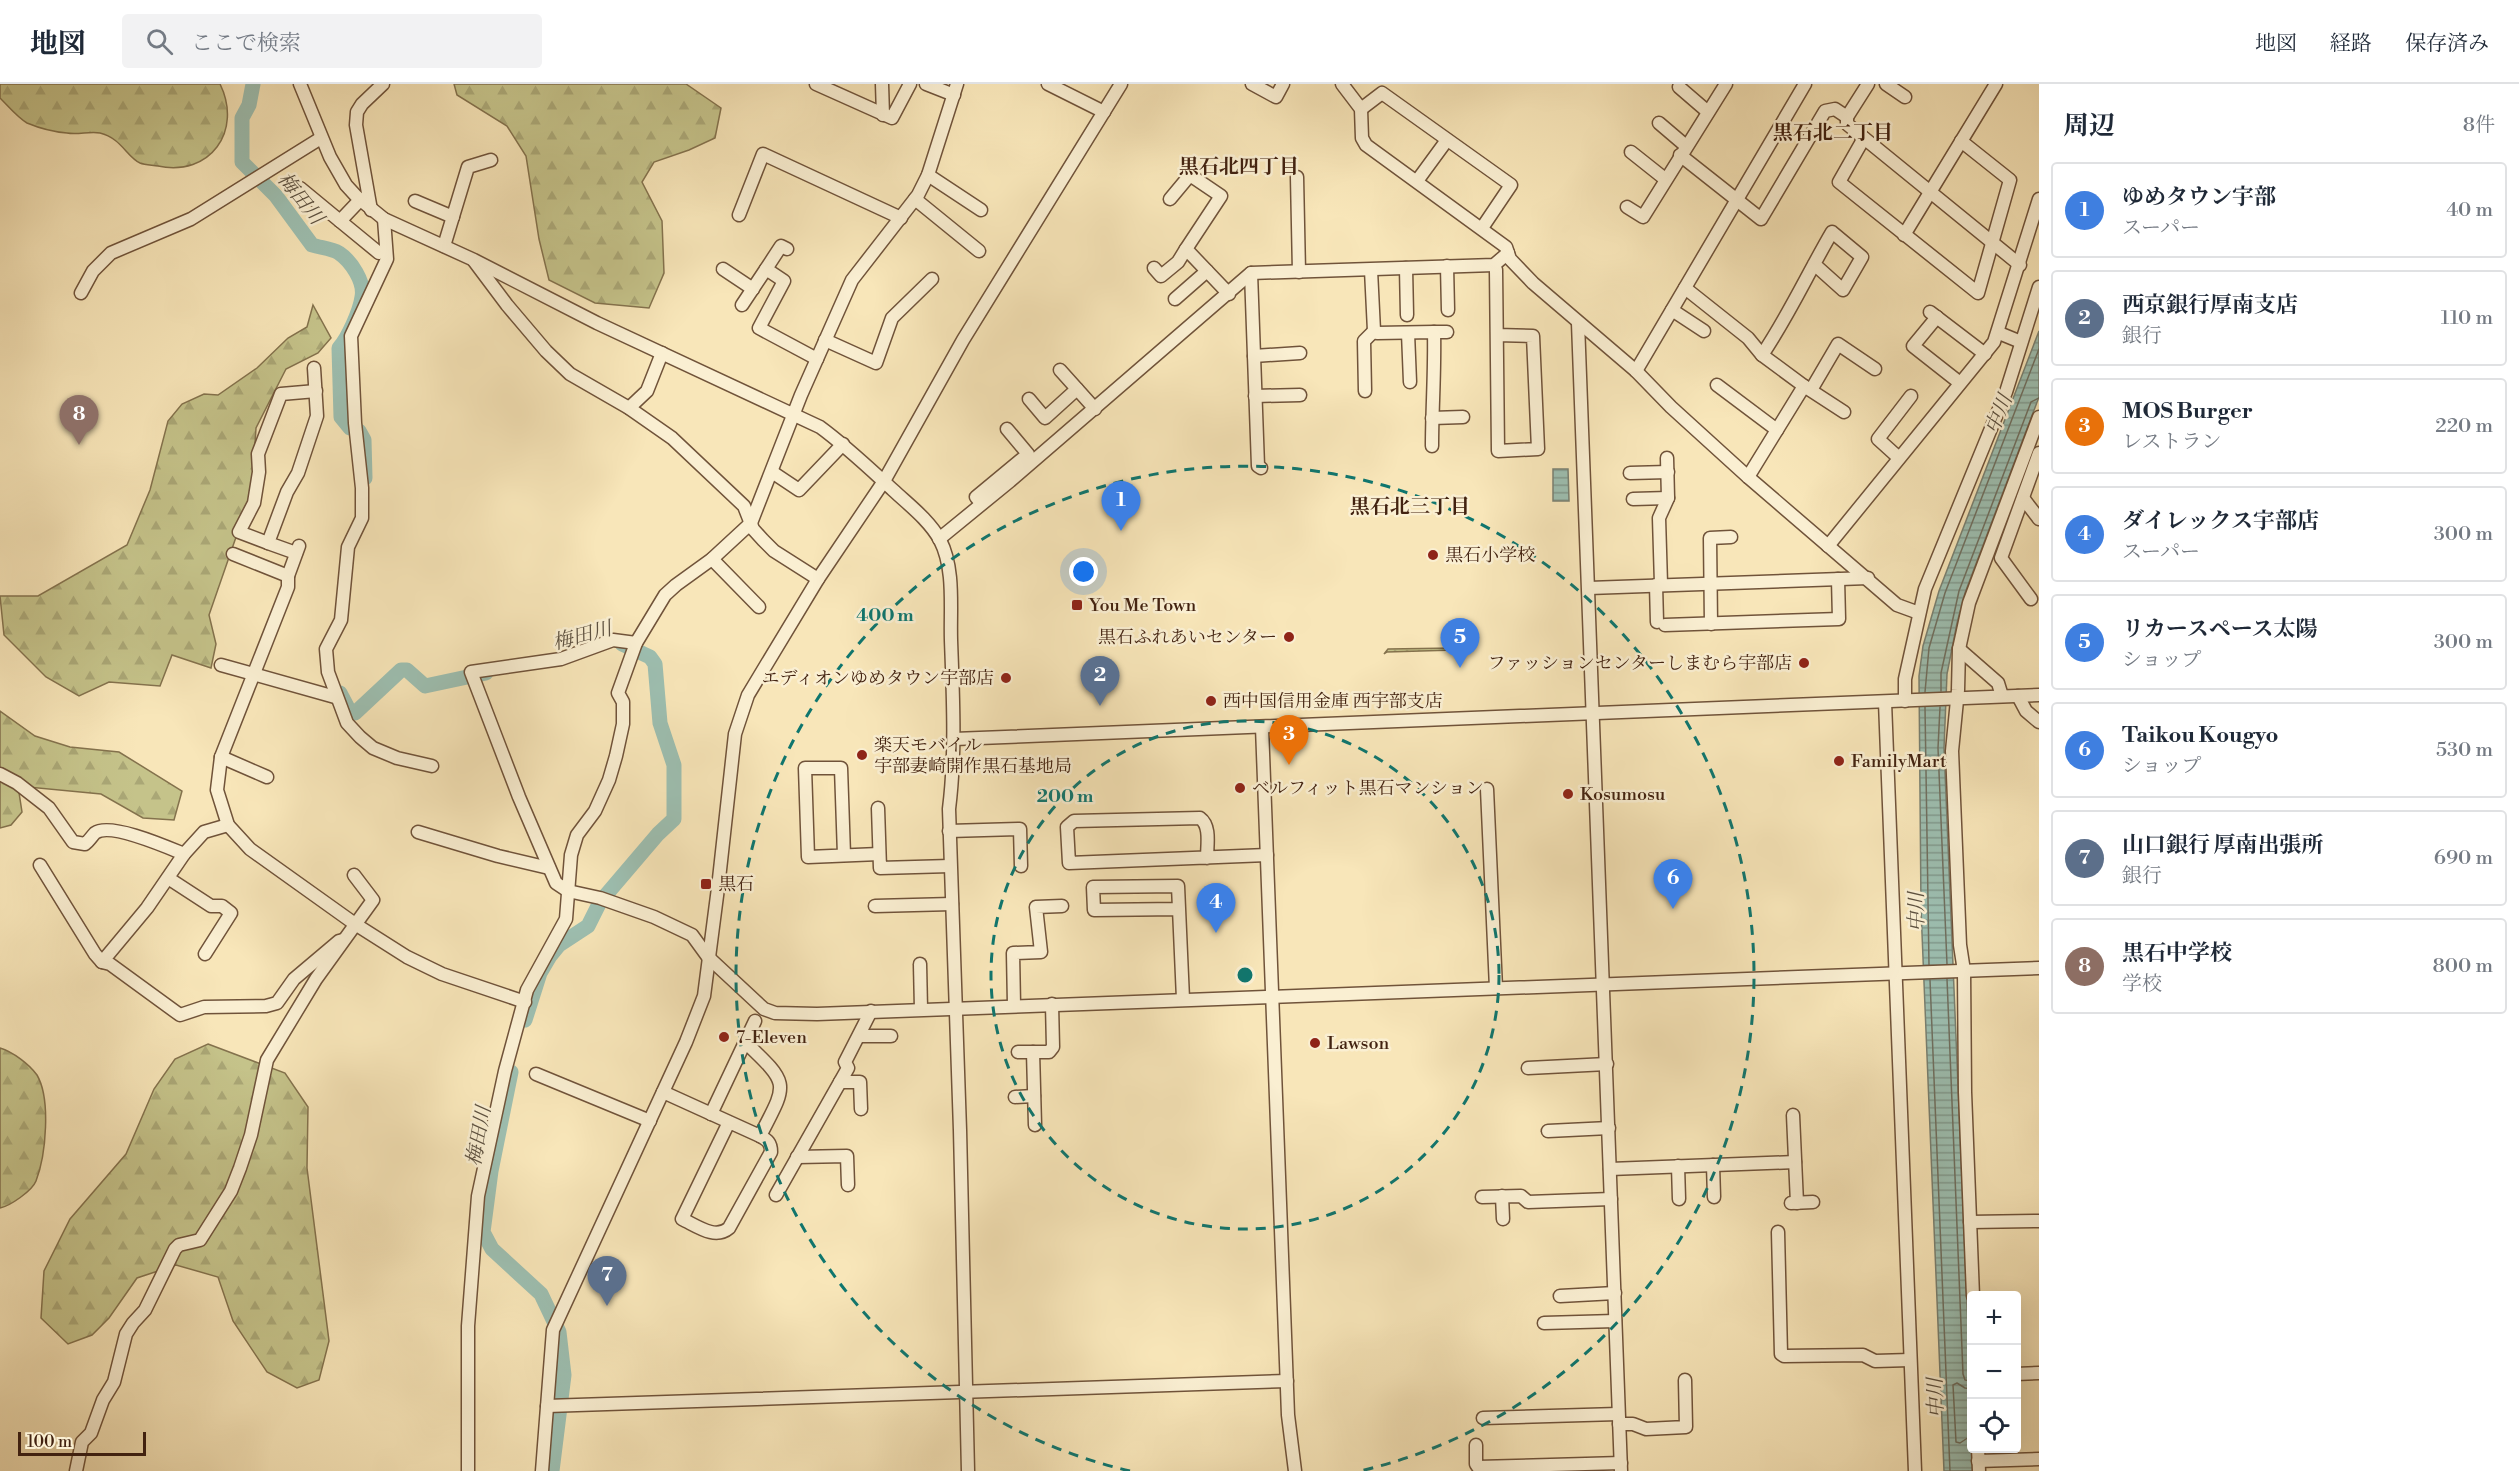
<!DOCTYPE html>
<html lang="ja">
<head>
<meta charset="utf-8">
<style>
  :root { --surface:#fff; --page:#f2f2f3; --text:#1f2937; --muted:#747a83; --line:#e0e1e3; --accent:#8f2418 }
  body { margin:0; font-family:"Libre Bodoni","Noto Serif JP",serif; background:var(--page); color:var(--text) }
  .controls { position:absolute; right:18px; bottom:18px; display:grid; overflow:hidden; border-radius:6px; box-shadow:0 6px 24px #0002 }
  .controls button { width:54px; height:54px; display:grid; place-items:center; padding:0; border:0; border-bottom:2px solid var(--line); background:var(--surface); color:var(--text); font:30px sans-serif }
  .scale { position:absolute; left:18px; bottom:15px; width:128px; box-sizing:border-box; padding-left:6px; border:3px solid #422210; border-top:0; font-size:16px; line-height:21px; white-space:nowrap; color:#422210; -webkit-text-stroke:4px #faefd2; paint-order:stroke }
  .you { position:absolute; left:1084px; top:488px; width:21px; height:21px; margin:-15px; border:4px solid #fff; border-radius:50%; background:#1a73e8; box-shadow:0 0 0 9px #1a73e833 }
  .badge { display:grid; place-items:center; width:39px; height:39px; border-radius:50%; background:var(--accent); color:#fff; font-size:20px; font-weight:700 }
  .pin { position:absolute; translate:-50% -50px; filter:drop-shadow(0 2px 3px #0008) }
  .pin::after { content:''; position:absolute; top:32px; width:21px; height:18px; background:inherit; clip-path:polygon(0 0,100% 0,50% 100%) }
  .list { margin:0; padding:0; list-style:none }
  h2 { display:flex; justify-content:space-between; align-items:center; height:78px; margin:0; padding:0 24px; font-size:26px }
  h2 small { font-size:20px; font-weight:400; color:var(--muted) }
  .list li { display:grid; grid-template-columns:39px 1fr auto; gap:18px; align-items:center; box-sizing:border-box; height:96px; margin:0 12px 12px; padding:0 12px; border:2px solid var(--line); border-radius:6px }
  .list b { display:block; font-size:22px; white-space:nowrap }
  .list p { margin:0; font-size:20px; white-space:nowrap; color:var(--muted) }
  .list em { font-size:20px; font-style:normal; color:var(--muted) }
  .icon { flex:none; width:33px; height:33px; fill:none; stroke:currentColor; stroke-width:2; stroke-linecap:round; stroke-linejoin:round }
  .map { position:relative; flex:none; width:2039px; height:1387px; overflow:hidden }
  header { display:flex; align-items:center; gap:36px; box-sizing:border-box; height:84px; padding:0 30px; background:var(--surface); border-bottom:2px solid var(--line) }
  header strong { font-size:28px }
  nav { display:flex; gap:33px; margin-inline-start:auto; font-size:21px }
  .search { width:420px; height:54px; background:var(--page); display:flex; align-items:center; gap:15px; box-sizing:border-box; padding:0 21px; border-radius:6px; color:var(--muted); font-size:22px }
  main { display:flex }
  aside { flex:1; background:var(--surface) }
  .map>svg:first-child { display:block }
  .grass { fill:url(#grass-dots); stroke:#84724d; stroke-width:1.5 }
  .forest { fill:url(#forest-firs); stroke:#84724d; stroke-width:1.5 }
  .water { fill:url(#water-rules); stroke:#798071; stroke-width:1.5 }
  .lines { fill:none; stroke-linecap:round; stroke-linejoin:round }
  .shore { stroke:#707060; stroke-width:1.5 }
  .river { stroke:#9dbfb1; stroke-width:15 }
  .minor-casing { stroke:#70533a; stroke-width:15 }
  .minor { stroke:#faefd2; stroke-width:12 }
  .ring { fill:none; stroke:#0f766e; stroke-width:3; stroke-dasharray:10 8 }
  .poi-dot { fill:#8f2418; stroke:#faefd2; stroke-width:2 }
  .labels { text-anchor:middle; stroke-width:5; stroke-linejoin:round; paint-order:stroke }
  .poi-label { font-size:18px; fill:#422210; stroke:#faefd2; text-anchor:start }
  .neighbourhood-label { font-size:20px; font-weight:bold; fill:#422210; stroke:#faefd2 }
  .water-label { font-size:20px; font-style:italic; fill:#5d5140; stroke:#faefd2 }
  .centre { fill:#0f766e; stroke:#faefd2; stroke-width:3 }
  .ring-label { font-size:18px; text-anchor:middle; font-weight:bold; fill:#0f766e; stroke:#faefd2; stroke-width:5; stroke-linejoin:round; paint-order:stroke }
</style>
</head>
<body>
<header>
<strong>地図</strong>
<div class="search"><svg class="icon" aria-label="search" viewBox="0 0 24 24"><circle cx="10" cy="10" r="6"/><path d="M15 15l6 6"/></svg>ここで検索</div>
<nav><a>地図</a><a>経路</a><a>保存済み</a></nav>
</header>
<main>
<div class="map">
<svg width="2039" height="1387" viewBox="0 0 2039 1387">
  <defs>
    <pattern id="grass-dots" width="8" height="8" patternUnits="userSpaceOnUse" patternTransform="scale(1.5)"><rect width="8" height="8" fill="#c5c38a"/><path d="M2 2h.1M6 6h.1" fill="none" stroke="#aaa776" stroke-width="1.8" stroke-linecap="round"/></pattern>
    <pattern id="forest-firs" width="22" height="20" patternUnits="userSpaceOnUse" patternTransform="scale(1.5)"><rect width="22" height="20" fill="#c5c38a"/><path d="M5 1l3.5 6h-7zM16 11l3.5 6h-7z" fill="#aaa776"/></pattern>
    <pattern id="water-rules" width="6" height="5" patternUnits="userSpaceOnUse" patternTransform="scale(1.5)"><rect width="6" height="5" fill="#9dbfb1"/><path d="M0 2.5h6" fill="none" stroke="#829b8f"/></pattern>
  </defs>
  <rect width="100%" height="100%" fill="#f8e6b9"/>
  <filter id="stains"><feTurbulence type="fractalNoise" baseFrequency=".00333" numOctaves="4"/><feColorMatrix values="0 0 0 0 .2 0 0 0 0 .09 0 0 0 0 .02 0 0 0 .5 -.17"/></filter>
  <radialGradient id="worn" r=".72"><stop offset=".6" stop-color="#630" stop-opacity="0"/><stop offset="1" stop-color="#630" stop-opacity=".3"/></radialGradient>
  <polygon class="grass" points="1454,564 1454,566 1387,568 1384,570 1388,565"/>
  <g class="forest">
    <path d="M0,0H220C243,47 210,93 158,82C153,81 145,81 140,79C127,73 121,54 100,49C90,47 78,51 67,49C55,48 39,44 27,39C18,34 8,22 0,14Z"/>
    <polygon points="454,0 686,0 721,24 715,54 689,66 654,78 642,98 662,137 664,189 649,224 595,219 549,196 539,155 526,72 507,42 457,11"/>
    <polygon points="313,221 331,254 318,269 286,285 256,344 252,407 209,531 216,560 211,584 172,571 160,602 109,598 79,612 46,593 4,551 0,512 38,512 127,461 150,406 168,337 182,320 204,310 218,311 257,284 288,254 307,243"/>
    <polygon points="0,627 35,652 70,663 119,668 182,707 174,736 143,734 101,710 18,702 22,728 11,741 0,744"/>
    <polygon points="208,960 285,989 308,1023 307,1084 329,1257 319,1296 297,1304 267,1288 233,1237 218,1193 176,1181 137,1194 109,1234 92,1251 68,1260 41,1234 44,1187 70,1135 126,1070 154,1005 175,975"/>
    <path d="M0,964C13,968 29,980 37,991C51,1015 46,1071 36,1097C32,1107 10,1122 0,1124Z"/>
  </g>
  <g class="water">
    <polygon points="2039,247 2039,313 1965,509 1957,539 1947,590 1944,664 1974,1387 1944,1387 1921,825 1919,592 1923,562 1939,507"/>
    <polygon points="1553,385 1568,385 1569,417 1553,417"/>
  </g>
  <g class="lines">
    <g class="shore">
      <polyline points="1941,607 1941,589 1959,507 2031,318 2039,314"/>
      <polyline points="1925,608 1929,564 1945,509 2039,265"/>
      <polyline points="1925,623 1929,881"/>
      <polyline points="1940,623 1938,664 1947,880"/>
      <polyline points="1947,895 1963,1290 1965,1296 1972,1297"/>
      <polyline points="1930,896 1950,1387"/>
      <polyline points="1972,1305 1965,1304 1957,1299 1953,1301 1956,1358 1960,1359 1972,1351"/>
    </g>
    <g class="river">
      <path d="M253,0L249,21L242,34V78L276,112L312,161C321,164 331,164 339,169C351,177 365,198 362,213C360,227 348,254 339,264L341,333L350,344L359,347L364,356L365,394"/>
      <polyline points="340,609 350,628 355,629 401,586 407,586 425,602 486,589"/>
      <polyline points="525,936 540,889 550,872 559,861 588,842 600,818 658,750 674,735 674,681 660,639 655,580 650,573 622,560"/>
      <polyline points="511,988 491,1087 483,1148 492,1165 541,1210 559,1248 564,1291 552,1387"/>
    </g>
    <g class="minor-casing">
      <g id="minor">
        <path d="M300,0L330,73L346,101L357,113L384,135L474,176L597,239L820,343C846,362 869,384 893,406C909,421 929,436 940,456C955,485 950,524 951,556C953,613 956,669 949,725L960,1046L968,1387"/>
        <polyline points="816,0 892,34 910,0"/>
        <polyline points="882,0 883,31"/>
        <polyline points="926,0 954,11"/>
        <polyline points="1048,0 1104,28"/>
        <polyline points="1252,0 1276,13 1283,0"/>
        <polyline points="1342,0 1361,25 1362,54 1366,61 1506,163 1510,175 1533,199 1636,287 1671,323 1748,393 1897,521 1919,529"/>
        <polyline points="1886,0 1905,13"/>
        <polyline points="1679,3 1708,28"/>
        <polyline points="1361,25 1382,9 1511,101 1482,144"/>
        <polyline points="1847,33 1847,40 1864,54 2020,181"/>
        <polyline points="1659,39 1686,62"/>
        <polyline points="1864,54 1839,98 1978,209 2010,96 1961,57"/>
        <polyline points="1631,68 1665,95"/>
        <polyline points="1680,71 1761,135 1825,27 1835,25 1847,33 1868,0"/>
        <polyline points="928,91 981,126"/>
        <polyline points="1297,93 1299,188"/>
        <polyline points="1417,97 1447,56"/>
        <polyline points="300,104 340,137"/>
        <polyline points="915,115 979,167"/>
        <polyline points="1170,115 1190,91 1221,112 1186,165 1229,210"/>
        <polyline points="360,116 340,137 379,169"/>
        <polyline points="415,117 453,133"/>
        <polyline points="1627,123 1643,133 1726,0"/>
        <polyline points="371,126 356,41 357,28 362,20 383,0"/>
        <polyline points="739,131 763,70 901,134"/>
        <polyline points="384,135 387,175 351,252 355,339 362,404 362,434 348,463 341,536 326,565 328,588 347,639 360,653 373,664 397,674 432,682"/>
        <polyline points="1904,151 1996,0"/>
        <polyline points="444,162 468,83 491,76"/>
        <polyline points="474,177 507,221 546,267 570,290 629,324 672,354 744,422 753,445 763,456 774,467 818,495"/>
        <polyline points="1494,181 1496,186 1498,367 1538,365 1533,252 1497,251"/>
        <polyline points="1447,182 1448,226"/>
        <polyline points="1154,184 1161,192 1178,178 1186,165"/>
        <polyline points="1406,184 1407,231"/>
        <polyline points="723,185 753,205"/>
        <polyline points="766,185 781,162 787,165"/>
        <path d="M1371,186L1374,247L1377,249L1434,248C1435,286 1432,324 1432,362"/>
        <polyline points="1251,189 1258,382 1261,384"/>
        <polyline points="1685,204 1748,254 1762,271 1804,302 1844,328"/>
        <polyline points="81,209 93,187 111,169 191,135 321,54"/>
        <polyline points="1175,215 1207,187"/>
        <polyline points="742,221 766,185 784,197 759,244 817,275"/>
        <polyline points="1672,226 1704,247"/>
        <polyline points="1930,228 1985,270"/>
        <polyline points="1937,233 1913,262 1960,299"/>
        <polyline points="1578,239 1621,1387"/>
        <polyline points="1434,248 1447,248"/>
        <polyline points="1408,249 1410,298"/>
        <polyline points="1999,249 2021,258"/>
        <polyline points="825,256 876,279 892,234 932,195"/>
        <path d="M1762,271C1789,231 1808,189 1832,148L1862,173L1843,206L1814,180"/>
        <polyline points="1254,272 1300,269"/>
        <polyline points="1060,286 1095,325"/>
        <polyline points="1636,287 1805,0"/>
        <polyline points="1717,301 1777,346"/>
        <polyline points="1811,306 1838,260 1875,285"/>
        <polyline points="1365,307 1364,257 1374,247"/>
        <polyline points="1255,312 1300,311"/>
        <polyline points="1029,315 1045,334 1077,305"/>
        <polyline points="629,324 647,307 662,269"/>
        <polyline points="1432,334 1463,333"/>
        <polyline points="1899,374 1878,355 1911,312"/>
        <polyline points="772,388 799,406 843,360"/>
        <polyline points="1630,389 1668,388"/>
        <polyline points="1748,393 1804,302"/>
        <polyline points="2023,414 2039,435"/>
        <polyline points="1633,415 1668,414"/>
        <polyline points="981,419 976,413 1028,370 1007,345"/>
        <polyline points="939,455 1010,397 1251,189 1494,181 1508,169"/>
        <polyline points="268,459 239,448 254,419 259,388 258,370 281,310 316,307"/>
        <polyline points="299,462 288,492 288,503 221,673 217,706 228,741 250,765 355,840 407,873 442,890 525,918"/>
        <polyline points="1828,462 1994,258 2039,115"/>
        <polyline points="296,469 268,459 287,408 298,389 317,332 314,284"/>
        <polyline points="233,470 288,492"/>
        <polyline points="712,475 759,523"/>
        <polyline points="1661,500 1659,434 1668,414 1667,374"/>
        <polyline points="1656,501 1657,538"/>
        <polyline points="1589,504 1868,494"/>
        <polyline points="2031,515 2001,474 2039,369"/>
        <polyline points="1711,540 1710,454 1731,453"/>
        <polyline points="1665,541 1839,535 1838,495"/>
        <polyline points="636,559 613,556 561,575 471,588 519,713 556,799 568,807 600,814 654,833 692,851 708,873 764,925 775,929 817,930 2039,884"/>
        <polyline points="1959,565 1998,599 2002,612"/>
        <polyline points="221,581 335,613"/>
        <polyline points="2018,612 2026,627 2039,638"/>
        <polyline points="1905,617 1905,595 1925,505 2006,308 2039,203"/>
        <polyline points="1885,618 1915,1387"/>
        <polyline points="1262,643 1288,1331 1295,1387"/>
        <polyline points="954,655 2039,611"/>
        <polyline points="221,673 267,693"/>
        <path d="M0,690L17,699L49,724L73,758L85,760C89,757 92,752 95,749C110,738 167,763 184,770"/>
        <polyline points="1487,705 1496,904"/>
        <polyline points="878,724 880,784 950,782"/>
        <polyline points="949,747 1020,745 1021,782"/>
        <polyline points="418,748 498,772 549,784"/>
        <polyline points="844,771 841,684 805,684 808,773 879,770"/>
        <path d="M1207,774C1207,761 1211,742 1200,734L1074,737L1067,743L1069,779L1267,771"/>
        <polyline points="40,781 95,870 102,878 110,880 180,931 204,923 266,922 277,919 294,895 339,857 343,856"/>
        <polyline points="168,794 211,822 222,822 231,829 205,870"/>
        <polyline points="875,822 952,820"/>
        <polyline points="1179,825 1094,826 1093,803 1178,802 1183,915"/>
        <polyline points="102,878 147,824 184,770 204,748 228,741"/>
        <polyline points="920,880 921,925"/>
        <polyline points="1014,921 1013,869 1041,868 1036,823 1062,822"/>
        <polyline points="859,952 891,952"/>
        <path d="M745,958C790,1001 788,998 760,1052"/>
        <polyline points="1018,968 1049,968 1053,963 1052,920"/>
        <polyline points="1033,968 1035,1041"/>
        <polyline points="1528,984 1607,980"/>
        <polyline points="536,990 650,1037"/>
        <polyline points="840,998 860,998 861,1025"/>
        <path d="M663,1008L760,1052C767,1056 771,1058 771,1068L729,1144C715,1156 697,1142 682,1135L729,1038"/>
        <polyline points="1015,1013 1034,1012"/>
        <polyline points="711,1030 755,937"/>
        <polyline points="1793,1031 1797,1119"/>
        <polyline points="1548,1047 1609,1044"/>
        <polyline points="797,1073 847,1072 848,1101"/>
        <polyline points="1713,1081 1714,1113"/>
        <polyline points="1678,1082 1679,1115"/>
        <polyline points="1610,1085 1795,1078"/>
        <polyline points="776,1111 848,984 845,978 871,927"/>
        <polyline points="1502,1112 1503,1135"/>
        <polyline points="1482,1113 1521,1112 1528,1118 1611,1115"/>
        <polyline points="1791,1119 1813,1118"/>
        <polyline points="1970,1138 2039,1137"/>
        <polyline points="1778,1148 1781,1270 1784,1272 1863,1271 1875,1277 1910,1276"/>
        <polyline points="1560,1212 1615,1209"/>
        <polyline points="1973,1212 1965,1008 1964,887 1960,861 1952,667 1958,606 1959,565 1969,519 2039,333"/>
        <polyline points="1544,1239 1615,1237"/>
        <polyline points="2016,1290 2039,1289"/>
        <polyline points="547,1322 1287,1297"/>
        <polyline points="1483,1334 1618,1330"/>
        <polyline points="1619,1340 1633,1340 1646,1345 1686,1343 1685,1296"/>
        <polyline points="1476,1361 1476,1380 1478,1383 1621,1379"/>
        <polyline points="1978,1364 1979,1387"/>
        <polyline points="1978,1377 2039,1375"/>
        <polyline points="76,1387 82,1358 91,1349 103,1316 114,1298 126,1250 133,1239 145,1226 175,1165 179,1161 200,1156 231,1107 240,1084 251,1051 267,976 316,895 373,816 354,791"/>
        <polyline points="468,1387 468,1242 478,1112 505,987 527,906 566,835 571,771 577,751 595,727 609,696 616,672 623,640 623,618 618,609 636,559 665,511 676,501 712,475 751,439 801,311 852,196 918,111 928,91 957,0"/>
        <polyline points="542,1387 553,1246 686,958 704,912 718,804 735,650 748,611 818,495 884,397 963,256 1121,0"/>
      </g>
    </g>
    <use href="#minor" class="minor"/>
  </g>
  <g class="ring">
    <circle cx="1245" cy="891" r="254"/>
    <path d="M1130 1387A509 509 0 1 1 1360 1387"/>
  </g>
  <g class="poi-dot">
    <circle cx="1433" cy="471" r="6"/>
    <rect x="1071" y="515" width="12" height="12" rx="3"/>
    <circle cx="1289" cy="553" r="6"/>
    <circle cx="1804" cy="579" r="6"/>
    <circle cx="1006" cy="594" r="6"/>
    <circle cx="1211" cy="617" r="6"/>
    <circle cx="862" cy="671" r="6"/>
    <circle cx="1839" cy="677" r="6"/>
    <circle cx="1240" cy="704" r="6"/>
    <circle cx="1568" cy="710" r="6"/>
    <rect x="700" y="794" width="12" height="12" rx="3"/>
    <circle cx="724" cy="953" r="6"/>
    <circle cx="1315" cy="959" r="6"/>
  </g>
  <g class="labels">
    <g class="poi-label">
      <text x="1445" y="477">黒石小学校</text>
      <text x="1089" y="527">You Me Town</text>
      <text x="1277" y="559" text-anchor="end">黒石ふれあいセンター</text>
      <text x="1792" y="585" text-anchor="end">ファッションセンターしまむら宇部店</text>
      <text x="994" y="600" text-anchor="end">エディオンゆめタウン宇部店</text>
      <text x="1223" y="623">西中国信用金庫 西宇部支店</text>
      <text x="874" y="667">楽天モバイル<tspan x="874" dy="21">宇部妻崎開作黒石基地局</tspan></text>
      <text x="1851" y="683">FamilyMart</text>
      <text x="1252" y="710">ベルフィット黒石マンション</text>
      <text x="1580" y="716">Kosumosu</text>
      <text x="718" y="806">黒石</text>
      <text x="736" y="959">7-Eleven</text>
      <text x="1327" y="965">Lawson</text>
    </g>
    <g class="neighbourhood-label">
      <text x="1833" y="55">黒石北二丁目</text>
      <text x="1239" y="89">黒石北四丁目</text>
      <text x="1410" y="429">黒石北三丁目</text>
    </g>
    <g class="water-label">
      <text transform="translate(301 114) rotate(51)" y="7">梅田川</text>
      <text transform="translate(1998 330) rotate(-68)" y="7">中川</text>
      <text transform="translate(582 551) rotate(-15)" y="7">梅田川</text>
      <text transform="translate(1916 828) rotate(-91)" y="7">中川</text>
      <text transform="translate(478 1052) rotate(-80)" y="7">梅田川</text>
      <text transform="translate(1935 1314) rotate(-92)" y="7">中川</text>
    </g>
  </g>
  <circle cx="1245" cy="891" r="9" class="centre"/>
  <g class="ring-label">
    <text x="885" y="537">400 m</text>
    <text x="1065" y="718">200 m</text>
  </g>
  <rect width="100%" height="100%" filter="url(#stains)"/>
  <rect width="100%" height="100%" fill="url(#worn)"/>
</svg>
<div class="controls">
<button>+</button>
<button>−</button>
<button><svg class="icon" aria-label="locate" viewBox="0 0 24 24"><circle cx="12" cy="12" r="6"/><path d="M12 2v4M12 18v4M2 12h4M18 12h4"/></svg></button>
</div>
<div class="scale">100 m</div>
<div class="you"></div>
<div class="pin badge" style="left:1121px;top:447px;background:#3f7fe0">1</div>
<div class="pin badge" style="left:1100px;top:622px;background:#5c6f8a">2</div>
<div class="pin badge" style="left:1289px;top:681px;background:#e8710a">3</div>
<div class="pin badge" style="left:1216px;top:849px;background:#3f7fe0">4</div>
<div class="pin badge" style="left:1460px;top:584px;background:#3f7fe0">5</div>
<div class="pin badge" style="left:1673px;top:825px;background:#3f7fe0">6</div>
<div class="pin badge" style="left:607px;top:1222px;background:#5c6f8a">7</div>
<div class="pin badge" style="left:79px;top:361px;background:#8d6e63">8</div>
</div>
<aside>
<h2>周辺<small>8件</small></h2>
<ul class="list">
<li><span class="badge" style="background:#3f7fe0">1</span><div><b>ゆめタウン宇部</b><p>スーパー</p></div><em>40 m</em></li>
<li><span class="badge" style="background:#5c6f8a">2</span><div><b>西京銀行厚南支店</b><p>銀行</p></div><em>110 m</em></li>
<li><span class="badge" style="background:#e8710a">3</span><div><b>MOS Burger</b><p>レストラン</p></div><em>220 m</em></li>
<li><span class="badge" style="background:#3f7fe0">4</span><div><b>ダイレックス宇部店</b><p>スーパー</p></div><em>300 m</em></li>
<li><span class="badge" style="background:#3f7fe0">5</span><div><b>リカースペース太陽</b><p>ショップ</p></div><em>300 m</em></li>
<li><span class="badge" style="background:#3f7fe0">6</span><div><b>Taikou Kougyo</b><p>ショップ</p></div><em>530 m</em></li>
<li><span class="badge" style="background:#5c6f8a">7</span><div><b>山口銀行 厚南出張所</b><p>銀行</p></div><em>690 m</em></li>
<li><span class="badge" style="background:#8d6e63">8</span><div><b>黒石中学校</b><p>学校</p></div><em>800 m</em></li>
</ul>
</aside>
</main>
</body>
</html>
